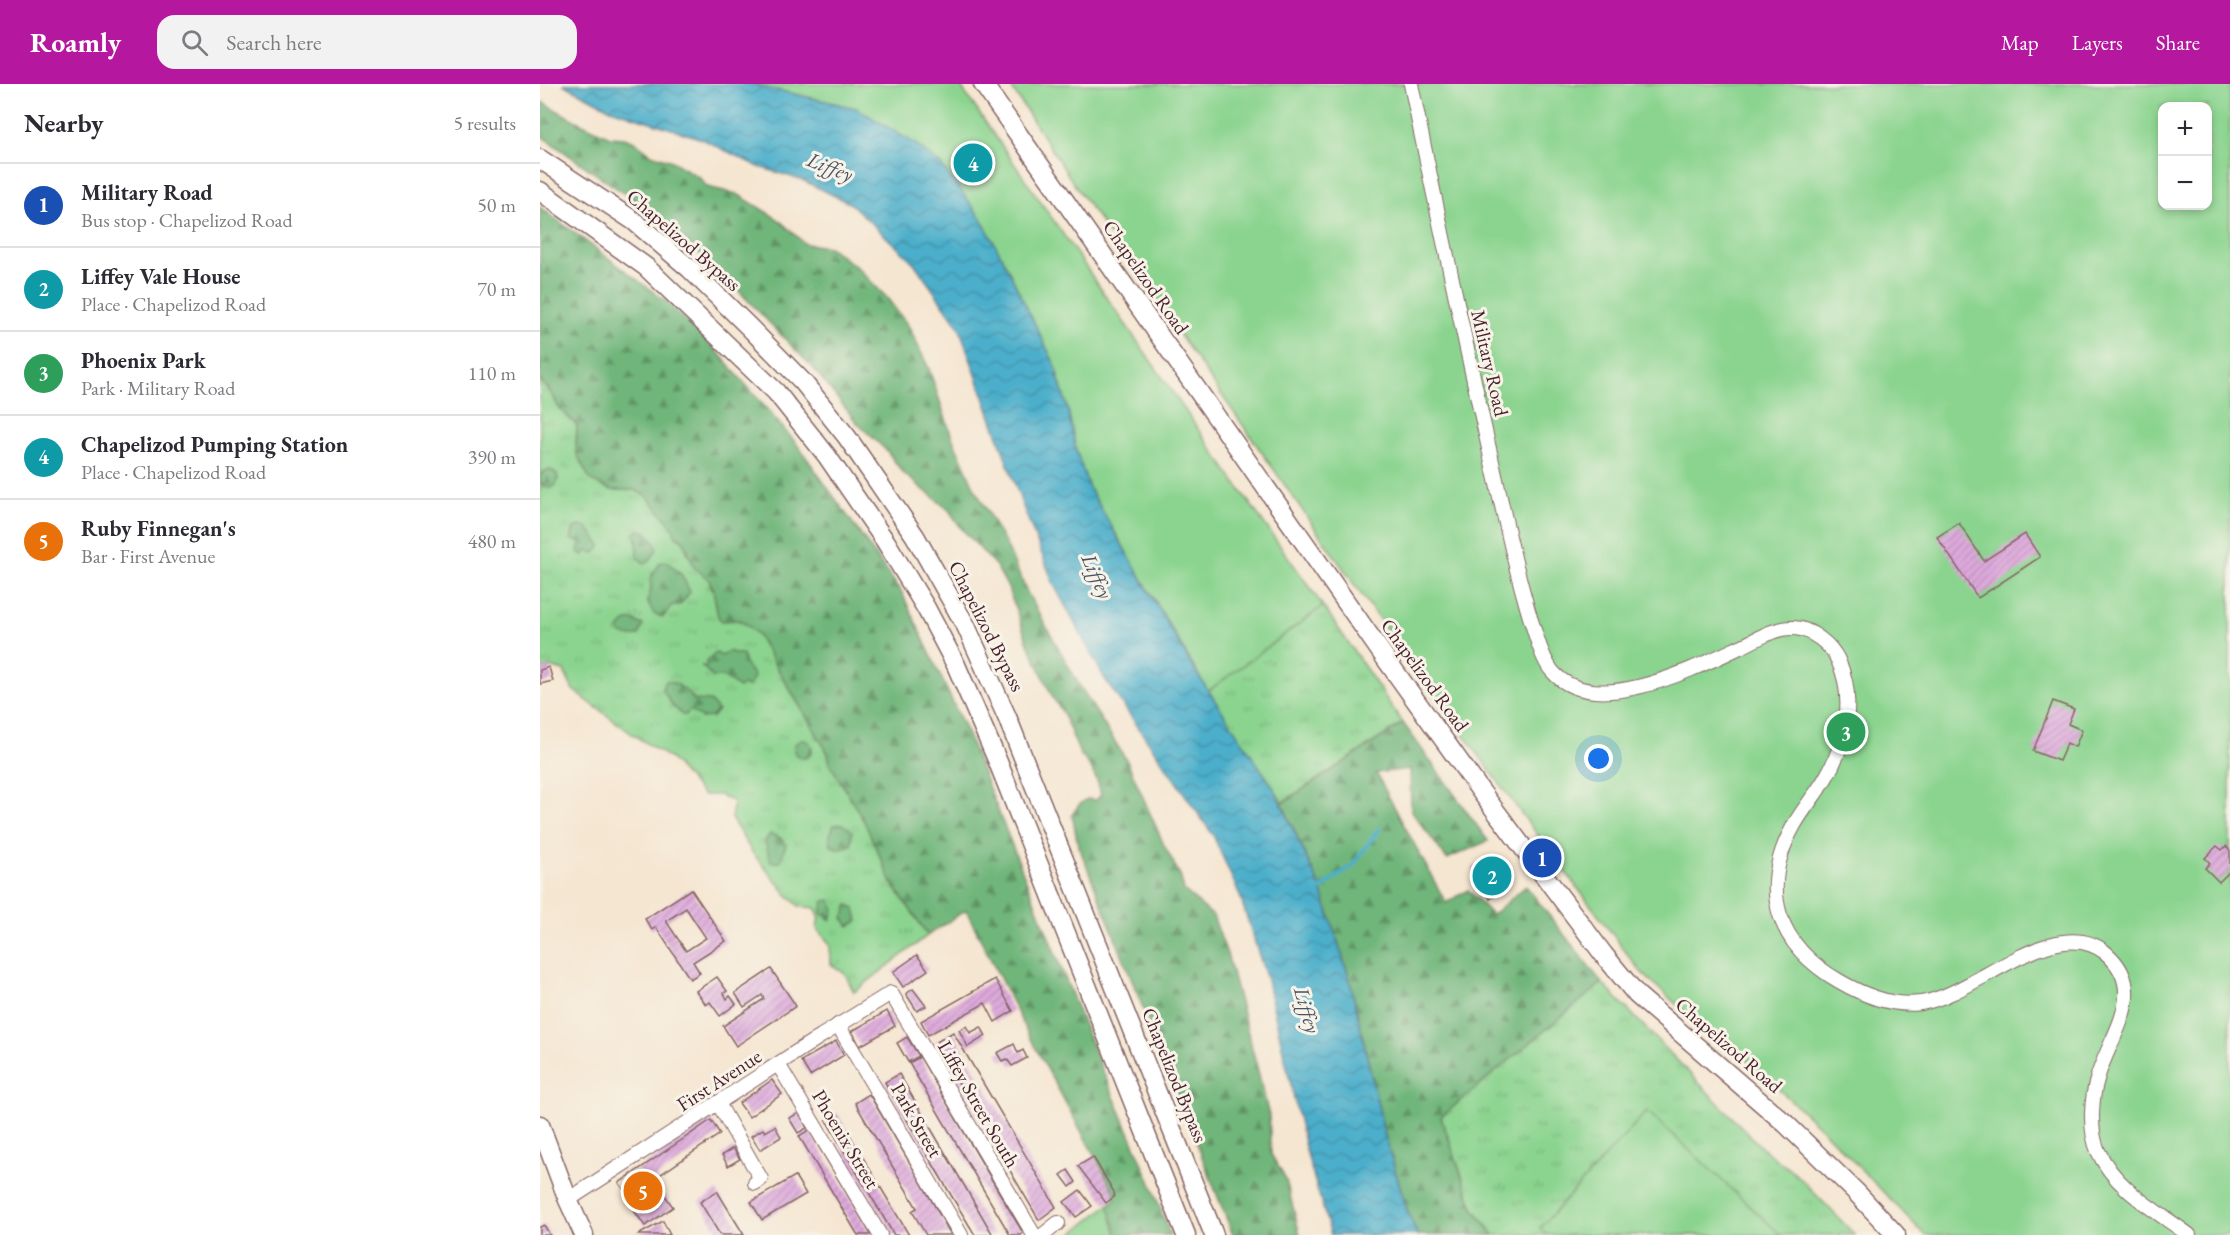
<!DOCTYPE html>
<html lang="en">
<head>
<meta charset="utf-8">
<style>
  :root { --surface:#fff; --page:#f2f2f3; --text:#2b2b33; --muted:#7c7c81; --line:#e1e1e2; --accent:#b5179e }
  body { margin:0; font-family:"EB Garamond",serif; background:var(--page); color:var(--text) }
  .controls { position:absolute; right:18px; top:18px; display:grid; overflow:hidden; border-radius:12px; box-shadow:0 3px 9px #0003 }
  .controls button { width:54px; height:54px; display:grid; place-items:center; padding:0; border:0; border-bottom:2px solid var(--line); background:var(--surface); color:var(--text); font:30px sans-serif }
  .you { position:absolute; left:1059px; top:675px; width:21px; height:21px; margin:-15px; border:4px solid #fff; border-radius:50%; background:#1a73e8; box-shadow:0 0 0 9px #1a73e833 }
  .badge { display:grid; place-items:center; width:39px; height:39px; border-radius:50%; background:var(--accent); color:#fff; font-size:20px; font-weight:700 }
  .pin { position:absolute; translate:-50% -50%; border:3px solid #fff; box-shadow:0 2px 6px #0006 }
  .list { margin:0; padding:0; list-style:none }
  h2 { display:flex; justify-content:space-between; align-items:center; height:78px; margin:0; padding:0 24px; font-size:26px }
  h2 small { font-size:20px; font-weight:400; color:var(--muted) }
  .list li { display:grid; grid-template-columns:39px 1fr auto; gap:18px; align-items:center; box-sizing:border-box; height:84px; padding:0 24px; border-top:2px solid var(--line) }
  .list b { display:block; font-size:22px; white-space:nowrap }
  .list p { margin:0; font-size:20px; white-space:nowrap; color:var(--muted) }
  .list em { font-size:20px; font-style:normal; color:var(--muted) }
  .icon { flex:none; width:33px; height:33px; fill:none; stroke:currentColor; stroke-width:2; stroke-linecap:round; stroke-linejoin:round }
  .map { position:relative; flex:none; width:1690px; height:1151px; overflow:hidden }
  header { display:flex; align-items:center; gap:36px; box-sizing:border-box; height:84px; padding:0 30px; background:var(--accent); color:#fff }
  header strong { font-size:28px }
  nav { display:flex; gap:33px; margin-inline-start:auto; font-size:21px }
  .search { width:420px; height:54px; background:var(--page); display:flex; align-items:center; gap:15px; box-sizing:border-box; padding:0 21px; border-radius:18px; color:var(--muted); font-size:22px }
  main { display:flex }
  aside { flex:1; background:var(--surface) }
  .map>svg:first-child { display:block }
  .grass { fill:url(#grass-tufts); stroke:#6a7a5d; stroke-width:1.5 }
  .forest { fill:url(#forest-firs); stroke:#5d6a52; stroke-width:1.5 }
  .park { fill:#8bd48f; stroke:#6a7a5d; stroke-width:1.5; fill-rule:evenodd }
  .water { fill:url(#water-waves); stroke:#4b677b; stroke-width:1.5 }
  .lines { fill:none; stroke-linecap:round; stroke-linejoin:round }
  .stream { stroke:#4cafcb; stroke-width:4.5 }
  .building { fill:url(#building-hatch); fill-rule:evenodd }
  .minor-casing { stroke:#866565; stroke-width:16 }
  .secondary-casing { stroke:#866565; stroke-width:21 }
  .minor { stroke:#fff; stroke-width:14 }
  .secondary { stroke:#fff; stroke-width:18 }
  .labels { text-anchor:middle; stroke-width:6; stroke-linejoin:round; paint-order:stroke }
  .street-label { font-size:20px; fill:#4a1f2b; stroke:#f7f3e8 }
  .water-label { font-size:21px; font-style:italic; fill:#4b5163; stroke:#f7f3e8 }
</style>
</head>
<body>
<header>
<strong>Roamly</strong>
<div class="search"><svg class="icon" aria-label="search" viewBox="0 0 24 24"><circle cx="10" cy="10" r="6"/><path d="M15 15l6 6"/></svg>Search here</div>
<nav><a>Map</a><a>Layers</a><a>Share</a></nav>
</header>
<main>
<aside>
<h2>Nearby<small>5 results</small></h2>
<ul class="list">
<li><span class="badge" style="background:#1a4fb4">1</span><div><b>Military Road</b><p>Bus stop · Chapelizod Road</p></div><em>50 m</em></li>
<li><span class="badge" style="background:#0f9aa8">2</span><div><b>Liffey Vale House</b><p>Place · Chapelizod Road</p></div><em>70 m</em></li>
<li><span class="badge" style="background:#2e9e5b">3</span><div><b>Phoenix Park</b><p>Park · Military Road</p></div><em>110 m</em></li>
<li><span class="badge" style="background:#0f9aa8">4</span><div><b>Chapelizod Pumping Station</b><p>Place · Chapelizod Road</p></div><em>390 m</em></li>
<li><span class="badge" style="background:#e8710a">5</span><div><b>Ruby Finnegan's</b><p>Bar · First Avenue</p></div><em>480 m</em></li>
</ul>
</aside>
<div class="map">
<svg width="1690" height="1151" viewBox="0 0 1690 1151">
  <defs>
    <pattern id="grass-tufts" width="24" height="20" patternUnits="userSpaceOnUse" patternTransform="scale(1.5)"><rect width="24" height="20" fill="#8bd48f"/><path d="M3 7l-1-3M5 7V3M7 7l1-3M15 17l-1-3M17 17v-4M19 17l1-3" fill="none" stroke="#79b67c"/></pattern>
    <pattern id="forest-firs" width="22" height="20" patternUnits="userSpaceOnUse" patternTransform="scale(1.5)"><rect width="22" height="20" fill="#70b67a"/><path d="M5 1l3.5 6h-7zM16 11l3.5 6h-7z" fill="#5e9364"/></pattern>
    <pattern id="water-waves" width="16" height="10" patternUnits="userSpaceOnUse" patternTransform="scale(1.5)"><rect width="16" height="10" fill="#4cafcb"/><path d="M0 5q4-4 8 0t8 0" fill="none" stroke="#418ea5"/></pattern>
    <pattern id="building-hatch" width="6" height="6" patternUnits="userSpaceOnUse" patternTransform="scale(1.5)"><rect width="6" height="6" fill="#deaadd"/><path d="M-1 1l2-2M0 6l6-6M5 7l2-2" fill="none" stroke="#b68ab3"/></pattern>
  </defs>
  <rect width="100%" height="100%" fill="#f7f3e8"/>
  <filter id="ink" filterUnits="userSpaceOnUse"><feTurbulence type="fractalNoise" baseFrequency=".0167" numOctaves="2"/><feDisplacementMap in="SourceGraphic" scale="12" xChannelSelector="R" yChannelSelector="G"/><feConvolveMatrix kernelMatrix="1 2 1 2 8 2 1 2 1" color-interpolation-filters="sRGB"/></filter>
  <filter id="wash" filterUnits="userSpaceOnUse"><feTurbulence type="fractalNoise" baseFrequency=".008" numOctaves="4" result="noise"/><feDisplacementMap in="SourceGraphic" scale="24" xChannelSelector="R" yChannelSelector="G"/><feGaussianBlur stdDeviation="1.35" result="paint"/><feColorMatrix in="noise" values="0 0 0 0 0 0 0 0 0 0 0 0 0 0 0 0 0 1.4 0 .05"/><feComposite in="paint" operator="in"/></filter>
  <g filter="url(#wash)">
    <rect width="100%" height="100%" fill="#f5e6d1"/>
    <g class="grass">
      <polygon points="0,296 12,310 19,324 37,342 36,359 63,402 72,406 95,406 107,412 132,442 136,452 144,457 148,471 169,496 175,513 197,536 211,543 217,550 288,669 291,680 324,737 353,801 388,851 314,908 305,890 291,880 290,860 277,845 279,831 275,824 259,822 249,813 212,768 191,734 194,718 180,711 163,711 131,675 92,650 33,606 24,587 9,583 0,586"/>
      <polygon points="783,522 863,639 742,719 735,706 668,607"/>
      <polygon points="1062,899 1222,1064 1259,1093 1315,1151 954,1151 933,1124 901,1033"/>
    </g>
    <g class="forest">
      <polygon points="0,17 36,37 70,53 84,54 97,59 111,70 132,77 159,93 167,103 197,110 238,135 265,160 289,163 318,184 347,214 369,243 389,285 412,353 434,403 467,463 487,508 541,604 587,677 624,761 640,791 644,806 673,832 688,873 717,983 729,1032 731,1070 746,1096 760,1151 693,1151 538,760 532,731 539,721 547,715 556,716 561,711 558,699 550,682 540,670 523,629 513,614 488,559 468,504 456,482 421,444 409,426 363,389 347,367 318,340 274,285 193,201 128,140 0,51"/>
      <polygon points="0,123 127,218 176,266 256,359 362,509 427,649 558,976 611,1099 630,1151 577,1151 568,1121 575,1115 575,1109 488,950 426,826 388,851 353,801 324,737 290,680 288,669 217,550 201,536 182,537 178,533 173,505 169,496 154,483 144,457 136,452 132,442 107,412 95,406 72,406 53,398 48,392 36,368 37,341 19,324 12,310 0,296"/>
      <circle cx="9" cy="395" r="9"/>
      <polygon points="40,442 47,443 61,462 55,469 47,467 43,471 38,468 40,459 31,455 34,444"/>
      <polygon points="98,446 106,448 113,456 117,465 109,478 104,479 97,473 97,457 94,451"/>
      <polygon points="126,477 141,490 150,508 140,521 132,521 123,533 114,530 107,517 111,504 110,495 120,479"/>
      <path d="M92,536L103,541L99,551C90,554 86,553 78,547L85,538Z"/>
      <polygon points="189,567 195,570 203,570 204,578 214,592 209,603 203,601 199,604 184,593 173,593 162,582 167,582 166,577 176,569 182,572"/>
      <path d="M126,597C137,598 148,607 154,616L170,617L178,626L172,633L161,634L151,626L146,631H142L132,621L122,605Z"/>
      <polygon points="863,639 948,757 907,775 871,727 870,685 836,689 906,819 928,806 952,831 986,802 1062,899 901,1033 933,1124 954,1151 878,1151 867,1126 845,1052 809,893 781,805 742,719"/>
      <circle cx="263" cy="665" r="9"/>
      <polygon points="302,740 312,747 311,761 299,765 291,762 290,751 294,741"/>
      <polygon points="230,750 239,753 246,760 240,778 231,778 225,757"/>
      <polygon points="290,816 294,825 291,836 281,829 284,817"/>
      <polygon points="308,821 315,825 318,837 309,842 303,834"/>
    </g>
    <g class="park">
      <polygon points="210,0 419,0 694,397 783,522 668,607 549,404 536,366 528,326 514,279 461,171 402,82 374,59 316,24"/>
      <path d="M469,0H1690V1151H1385L1282,1045L1206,975L1160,942L1101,888L981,729L821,510L534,100ZM1622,22H1668V122H1622Z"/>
      <polygon points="1107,1027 1241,1151 1007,1151 1000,1144"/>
      <polygon points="568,1121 577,1151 531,1151"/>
    </g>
    <polygon class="water" points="23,0 210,0 316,24 374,59 402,82 428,116 442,136 461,171 514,279 528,326 536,366 549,404 654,585 735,706 781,805 809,893 845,1052 867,1126 878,1151 791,1151 766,1067 727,896 700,812 673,751 565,595 515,503 482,420 419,243 374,179 311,120 262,96 219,83 162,55 71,25"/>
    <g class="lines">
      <polyline class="stream" points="781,805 813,781 839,745"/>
    </g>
    <g id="blocks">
      <g class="building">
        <polygon points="433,72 441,82 431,89 425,80"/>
        <polygon points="1419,439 1444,477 1485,450 1500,473 1438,514 1397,453"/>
        <polygon points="9,583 13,597 0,600 0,586"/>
        <polygon points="1513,617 1534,625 1528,640 1542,646 1535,663 1527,659 1519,677 1493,667"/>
        <polygon points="1677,762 1682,766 1686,762 1690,766 1690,787 1679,798 1665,784 1670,779 1665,774"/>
        <polygon points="944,777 950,786 959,780 970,798 966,800 969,803 950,815 932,785"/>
        <path d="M151,805L186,857L153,878L160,889L150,895L116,843L112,846L105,835ZM146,824L166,854L146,867L126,837Z"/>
        <polygon points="377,871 388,886 363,903 353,888"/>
        <polygon points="231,885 256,922 196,962 183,942 224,915 222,911 204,923 195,909"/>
        <polygon points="177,893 187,907 184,909 187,915 190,912 196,920 180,932 170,918 166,921 156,907"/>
        <polygon points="455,895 473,927 455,938 445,919 388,951 381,937"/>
        <polygon points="373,905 386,922 377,927 366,910"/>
        <polygon points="347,927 355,942 320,962 312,947"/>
        <polygon points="426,942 430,949 441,943 446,952 428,963 419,946"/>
        <polygon points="413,948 516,1123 499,1136 395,959"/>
        <polygon points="367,953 379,972 368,978 357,959"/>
        <polygon points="296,957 304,971 270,992 261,977"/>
        <polygon points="474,960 478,969 483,966 487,974 472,982 467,975 462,977 457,969"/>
        <polygon points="380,973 483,1149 481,1151 470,1151 369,979"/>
        <polygon points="359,990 428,1108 453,1151 435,1151 408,1106 345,998"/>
        <polygon points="232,996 242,1010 209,1033 199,1019"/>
        <polygon points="329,1010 380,1096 411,1151 386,1151 382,1144 372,1127 377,1124 315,1019"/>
        <polygon points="259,1029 267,1044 258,1049 249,1034"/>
        <polygon points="297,1029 329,1084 369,1151 354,1151 309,1075 286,1036"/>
        <polygon points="171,1036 180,1050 114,1095 133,1123 105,1142 87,1117 90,1114 79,1099"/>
        <polygon points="235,1042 241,1053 220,1066 211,1052 223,1045 225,1048"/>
        <polygon points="269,1046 326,1142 331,1151 318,1151 316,1148 259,1052"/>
        <polygon points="193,1064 200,1075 188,1082 182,1071"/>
        <polygon points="553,1073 574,1108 574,1113 566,1119 538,1082"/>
        <polygon points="528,1086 536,1098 530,1103 521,1091"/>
        <polygon points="255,1092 266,1110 222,1136 211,1118"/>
        <polygon points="540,1106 552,1122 536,1133 524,1118"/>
        <polygon points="177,1107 204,1151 180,1151 160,1118"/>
        <polygon points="123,1137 130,1151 98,1151"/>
        <polygon points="4,1141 10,1151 0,1151 0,1143"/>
      </g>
    </g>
  </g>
  <g filter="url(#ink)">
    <use href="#blocks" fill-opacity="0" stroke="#866565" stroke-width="1.5"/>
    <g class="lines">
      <g class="minor-casing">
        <g id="minor">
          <path d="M871,0C900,141 930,282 962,422C972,466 982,510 996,552C1000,564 1004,577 1012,587C1053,636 1155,584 1200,563C1216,556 1235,543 1254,544C1272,545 1291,561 1298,576C1316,615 1306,660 1285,695C1275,712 1262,726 1253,743C1218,807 1238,862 1299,897C1323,911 1353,923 1381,919C1435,911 1516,827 1566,869C1610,907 1570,951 1558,992C1551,1014 1549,1046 1558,1067C1575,1105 1617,1127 1649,1151"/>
          <polyline points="298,941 421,1151"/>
          <polyline points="238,980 340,1151"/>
          <polyline points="178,1019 221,1095 215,1099"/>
          <polyline points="28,1116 281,952 351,909 494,1151"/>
          <polyline points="503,1151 518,1139"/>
        </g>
      </g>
      <g class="secondary-casing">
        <g id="secondary">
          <polyline points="443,0 848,578 942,709 1064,871 1097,911 1246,1040 1316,1108 1356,1151"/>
          <polyline points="0,75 94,137 150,185 210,244 263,298 307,353 375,452 426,542 467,633 674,1151"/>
          <polyline points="0,107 106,183 236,308 287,372 346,458 386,524 416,581 458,678 646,1151"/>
          <polyline points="0,1041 28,1116 44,1151"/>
        </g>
      </g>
      <use href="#minor" class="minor"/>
      <use href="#secondary" class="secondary"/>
    </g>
  </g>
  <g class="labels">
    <g class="street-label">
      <text transform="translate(144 156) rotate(41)" y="7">Chapelizod Bypass</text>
      <text transform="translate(606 193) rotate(55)" y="7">Chapelizod Road</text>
      <text transform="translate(950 279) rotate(77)" y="7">Military Road</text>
      <text transform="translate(447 542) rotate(63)" y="7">Chapelizod Bypass</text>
      <text transform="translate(885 591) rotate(54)" y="7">Chapelizod Road</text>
      <text transform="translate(1189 961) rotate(41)" y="7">Chapelizod Road</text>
      <text transform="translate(635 991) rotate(68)" y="7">Chapelizod Bypass</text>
      <text transform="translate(179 996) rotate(-33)" y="7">First Avenue</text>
      <text transform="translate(439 1020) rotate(60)" y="7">Liffey Street South</text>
      <text transform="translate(377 1036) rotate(60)" y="7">Park Street</text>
      <text transform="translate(306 1055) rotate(59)" y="7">Phoenix Street</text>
    </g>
    <g class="water-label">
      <text transform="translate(290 83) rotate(21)" y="7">Liffey</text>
      <text transform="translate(557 492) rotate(66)" y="7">Liffey</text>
      <text transform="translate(767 926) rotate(74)" y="7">Liffey</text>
    </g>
  </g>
</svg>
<div class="controls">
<button>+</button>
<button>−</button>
</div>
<div class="you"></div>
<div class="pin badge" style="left:1002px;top:774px;background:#1a4fb4">1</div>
<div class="pin badge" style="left:952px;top:792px;background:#0f9aa8">2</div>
<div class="pin badge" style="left:1306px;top:648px;background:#2e9e5b">3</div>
<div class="pin badge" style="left:433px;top:79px;background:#0f9aa8">4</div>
<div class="pin badge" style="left:103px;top:1107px;background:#e8710a">5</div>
</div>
</main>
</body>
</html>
